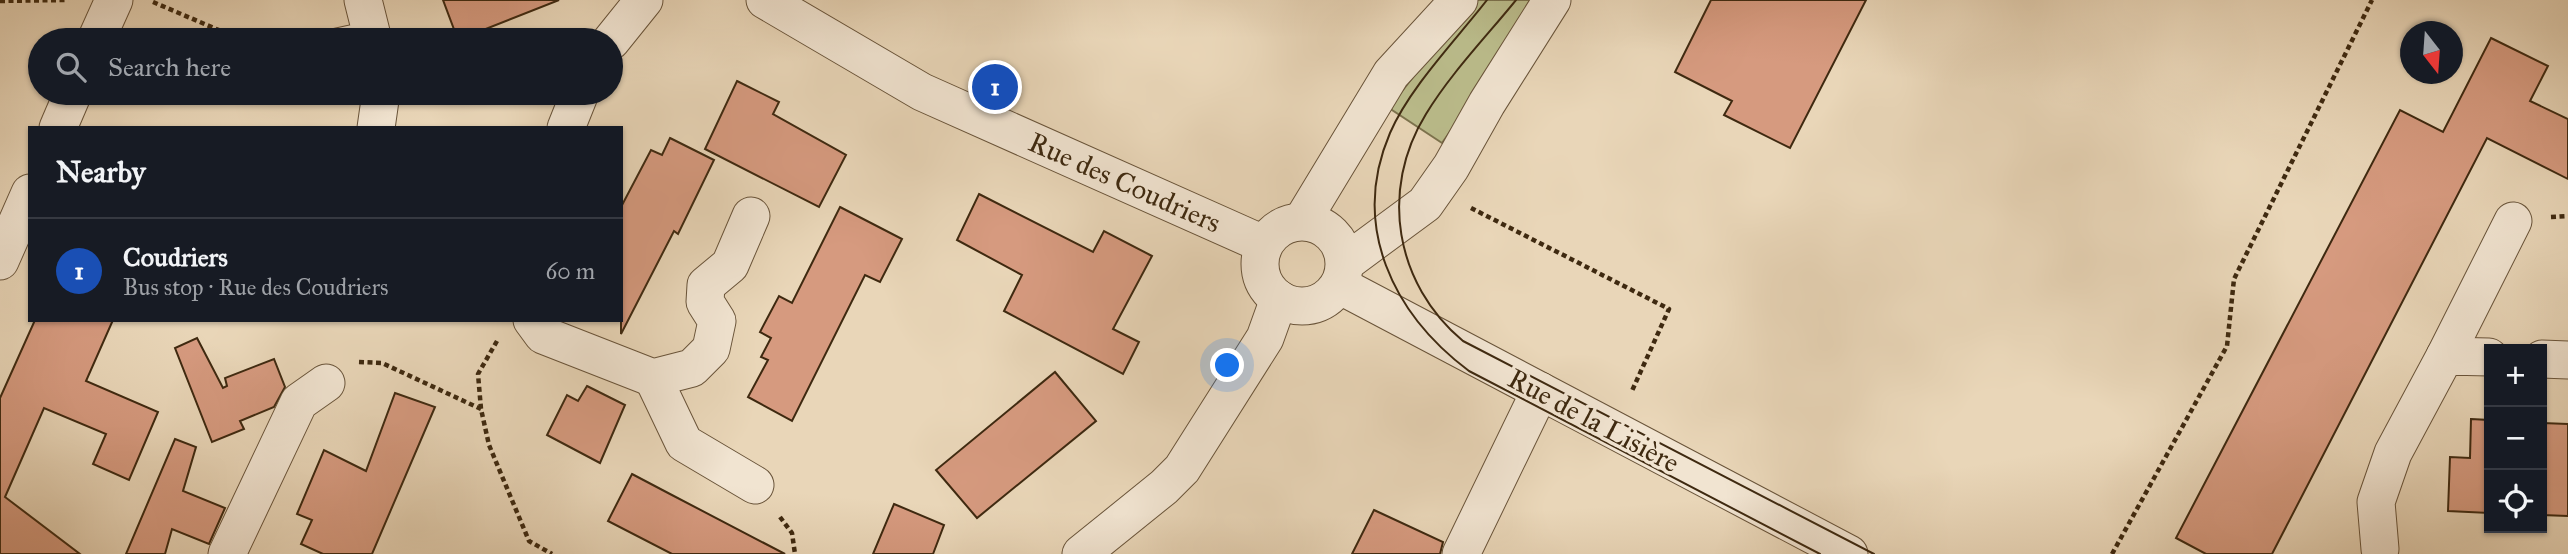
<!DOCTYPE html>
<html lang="en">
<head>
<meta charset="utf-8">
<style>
  :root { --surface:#171b24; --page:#20242c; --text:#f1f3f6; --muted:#9ea1a6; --line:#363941; --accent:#1a73e8 }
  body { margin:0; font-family:"IM FELL Great Primer",serif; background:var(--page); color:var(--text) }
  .controls { position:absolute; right:21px; bottom:21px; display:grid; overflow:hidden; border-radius:0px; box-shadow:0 2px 5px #0004 }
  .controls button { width:63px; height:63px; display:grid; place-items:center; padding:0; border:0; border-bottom:2px solid var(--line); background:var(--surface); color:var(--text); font:35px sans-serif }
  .compass { position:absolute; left:2400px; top:21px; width:63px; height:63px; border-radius:50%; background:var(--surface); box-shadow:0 2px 5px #0004; rotate:163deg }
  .you { position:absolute; left:1228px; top:366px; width:24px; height:24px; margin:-18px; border:5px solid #fff; border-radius:50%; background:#1a73e8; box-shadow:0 0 0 10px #1a73e833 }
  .badge { display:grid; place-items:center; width:46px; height:46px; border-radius:50%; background:var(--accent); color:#fff; font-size:23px; font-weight:700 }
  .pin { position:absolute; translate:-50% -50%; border:4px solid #fff; box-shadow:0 2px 7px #0006 }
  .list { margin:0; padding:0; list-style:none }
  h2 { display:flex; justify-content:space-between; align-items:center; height:91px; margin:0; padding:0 28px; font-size:30px }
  h2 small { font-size:23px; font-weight:400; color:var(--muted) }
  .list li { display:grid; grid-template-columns:46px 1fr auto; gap:21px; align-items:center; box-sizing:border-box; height:105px; padding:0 28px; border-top:2px solid var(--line) }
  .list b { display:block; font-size:26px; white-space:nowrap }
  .list p { margin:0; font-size:23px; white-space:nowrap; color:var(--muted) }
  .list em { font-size:23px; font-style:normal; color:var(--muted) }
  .icon { flex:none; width:38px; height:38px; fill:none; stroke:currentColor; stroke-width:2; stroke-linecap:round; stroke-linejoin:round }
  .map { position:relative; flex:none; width:2568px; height:554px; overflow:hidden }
  .search { position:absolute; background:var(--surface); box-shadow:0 2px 5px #0004; left:28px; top:28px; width:595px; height:77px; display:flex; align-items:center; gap:18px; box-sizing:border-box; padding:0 24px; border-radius:38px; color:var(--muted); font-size:26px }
  .panel { position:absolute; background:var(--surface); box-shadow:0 2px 5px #0004; left:28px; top:126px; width:595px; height:196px; border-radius:0px }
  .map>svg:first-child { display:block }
  .green { fill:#bbbd8c; stroke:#7c734e; stroke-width:2 }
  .building { fill:#d69a7f; stroke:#3e2910; stroke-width:2 }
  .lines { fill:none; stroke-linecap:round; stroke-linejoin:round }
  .lane-casing { stroke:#69543a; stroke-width:20 }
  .street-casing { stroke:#69543a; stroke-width:39 }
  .path { stroke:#3e2910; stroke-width:4.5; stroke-dasharray:5 3.5; stroke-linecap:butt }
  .lane { stroke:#f1e4d1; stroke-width:18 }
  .street { stroke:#f1e4d1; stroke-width:37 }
  .tram { stroke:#3e2910; stroke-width:2 }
  .labels { text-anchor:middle; stroke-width:7; stroke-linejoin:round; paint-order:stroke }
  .street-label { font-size:28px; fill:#3e2910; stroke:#f1e4d1 }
</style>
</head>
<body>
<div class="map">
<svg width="2568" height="554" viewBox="0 0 2568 554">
  <rect width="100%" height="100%" fill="#e9d6b8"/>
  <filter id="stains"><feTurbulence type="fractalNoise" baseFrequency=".00286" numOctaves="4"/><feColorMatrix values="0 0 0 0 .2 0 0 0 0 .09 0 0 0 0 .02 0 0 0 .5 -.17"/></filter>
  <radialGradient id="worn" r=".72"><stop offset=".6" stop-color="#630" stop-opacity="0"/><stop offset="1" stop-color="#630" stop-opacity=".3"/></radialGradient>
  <polygon class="green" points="1473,0 1530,0 1492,72 1442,143 1389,108"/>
  <g class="building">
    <polygon points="443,0 559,0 458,40"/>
    <polygon points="1711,0 1866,0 1790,148 1724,115 1732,101 1675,72"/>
    <polygon points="2491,38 2548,66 2530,101 2568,119 2568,179 2487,138 2272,554 2206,554 2176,538 2400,110 2443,132"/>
    <polygon points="737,81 779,102 773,114 846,155 819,207 705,149"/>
    <polygon points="670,138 714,160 678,234 674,231 621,334 621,207 651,150 662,155"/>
    <polygon points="979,194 1093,252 1104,231 1152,256 1113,329 1139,342 1123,374 1004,311 1022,275 957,240"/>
    <polygon points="840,207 902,239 880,282 865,275 792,421 748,397 768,360 761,357 771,338 760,332 779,296 792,303"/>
    <polygon points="35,320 113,320 86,381 158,412 129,480 93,464 106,434 44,408 5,497 80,554 0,554 0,398"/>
    <polygon points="197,338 223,388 227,386 225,378 274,359 285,387 274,407 240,421 244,429 212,442 175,348"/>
    <polygon points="1055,372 1096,421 977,518 936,470"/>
    <polygon points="587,386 625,405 600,463 547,435 567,395 578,401"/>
    <polygon points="395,393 435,407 372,554 323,554 301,544 312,520 297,514 324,450 366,471"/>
    <polygon points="2471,419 2489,420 2489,513 2448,511 2450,457 2470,458"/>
    <polygon points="2542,423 2568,424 2568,516 2542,515"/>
    <polygon points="175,439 196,447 183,491 225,508 209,544 172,529 165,554 126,554"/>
    <polygon points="632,474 670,494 785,554 672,554 608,521"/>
    <polygon points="894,504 944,525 933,554 873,554"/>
    <polygon points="1374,510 1443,542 1440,554 1352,554"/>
  </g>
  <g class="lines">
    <g class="lane-casing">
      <polyline id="lane" points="325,40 371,30"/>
    </g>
    <g class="street-casing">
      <g id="street">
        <polyline points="363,0 373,40"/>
        <polyline points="765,0 922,92 1263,244"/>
        <polyline points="96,40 114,0"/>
        <polyline points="611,41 644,0"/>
        <polyline points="58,128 73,93"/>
        <polyline points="376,128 381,93"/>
        <polyline points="566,128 580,93"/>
        <polyline points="1302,221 1391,74 1459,0"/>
        <circle cx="1302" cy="264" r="42"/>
        <polyline points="0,261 30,193"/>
        <polyline points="1345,263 1425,204 1451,167 1487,103 1552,0"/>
        <polyline points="1339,285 1849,554"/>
        <polyline points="532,320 543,335 653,378 692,368 711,349 717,321 705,302 706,285 730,265 751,216"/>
        <polyline points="2445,356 2513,221"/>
        <polyline points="2542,359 2568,360"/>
        <polyline points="653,378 684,443 755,485"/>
        <polyline points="2380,549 2376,502 2393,453 2445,356 2489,357"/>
        <polyline points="227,554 299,402 326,383"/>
        <polyline points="1081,554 1164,487 1182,469 1265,338 1279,299"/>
        <polyline points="1461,554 1540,391"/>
      </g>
    </g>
    <g class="path">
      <polyline points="0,1 68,0"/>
      <polyline points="153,2 242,40"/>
      <polyline points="1471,208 1669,309 1631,393"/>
      <polyline points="2551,217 2568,216"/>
      <polyline points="497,341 478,374 481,409 489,445 529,541 552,554"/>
      <polyline points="359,362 382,363 481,409"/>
      <polyline points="780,517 792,533 795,554"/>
      <polyline points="2112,554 2227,346 2234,279 2372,0"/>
    </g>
    <use href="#lane" class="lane"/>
    <use href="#street" class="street"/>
    <g class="tram">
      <path d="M1487,0C1456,40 1410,87 1390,133C1350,226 1393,314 1469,371L1820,554"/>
      <path d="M1516,0C1486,37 1451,73 1426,114C1379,190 1395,284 1463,341L1874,554"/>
    </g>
  </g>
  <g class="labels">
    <g class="street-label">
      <text transform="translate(1125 182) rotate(24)" y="10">Rue des Coudriers</text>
      <text transform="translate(1594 420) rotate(28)" y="10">Rue de la Lisière</text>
    </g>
  </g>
  <rect width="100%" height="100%" filter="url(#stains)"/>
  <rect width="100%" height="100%" fill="url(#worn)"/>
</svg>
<div class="controls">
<button>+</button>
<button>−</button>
<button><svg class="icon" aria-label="locate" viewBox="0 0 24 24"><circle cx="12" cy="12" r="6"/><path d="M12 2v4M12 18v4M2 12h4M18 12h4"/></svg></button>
</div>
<svg class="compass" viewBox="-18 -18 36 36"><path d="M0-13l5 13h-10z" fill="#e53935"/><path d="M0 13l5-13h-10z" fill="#9ea1a6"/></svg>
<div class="you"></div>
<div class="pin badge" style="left:995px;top:87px;background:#1a4fb4">1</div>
<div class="search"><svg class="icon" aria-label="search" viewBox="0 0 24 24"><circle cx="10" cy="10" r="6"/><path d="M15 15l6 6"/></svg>Search here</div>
<section class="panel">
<h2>Nearby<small></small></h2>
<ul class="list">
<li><span class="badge" style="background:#1a4fb4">1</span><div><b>Coudriers</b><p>Bus stop · Rue des Coudriers</p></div><em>60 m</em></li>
</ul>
</section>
</div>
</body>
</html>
